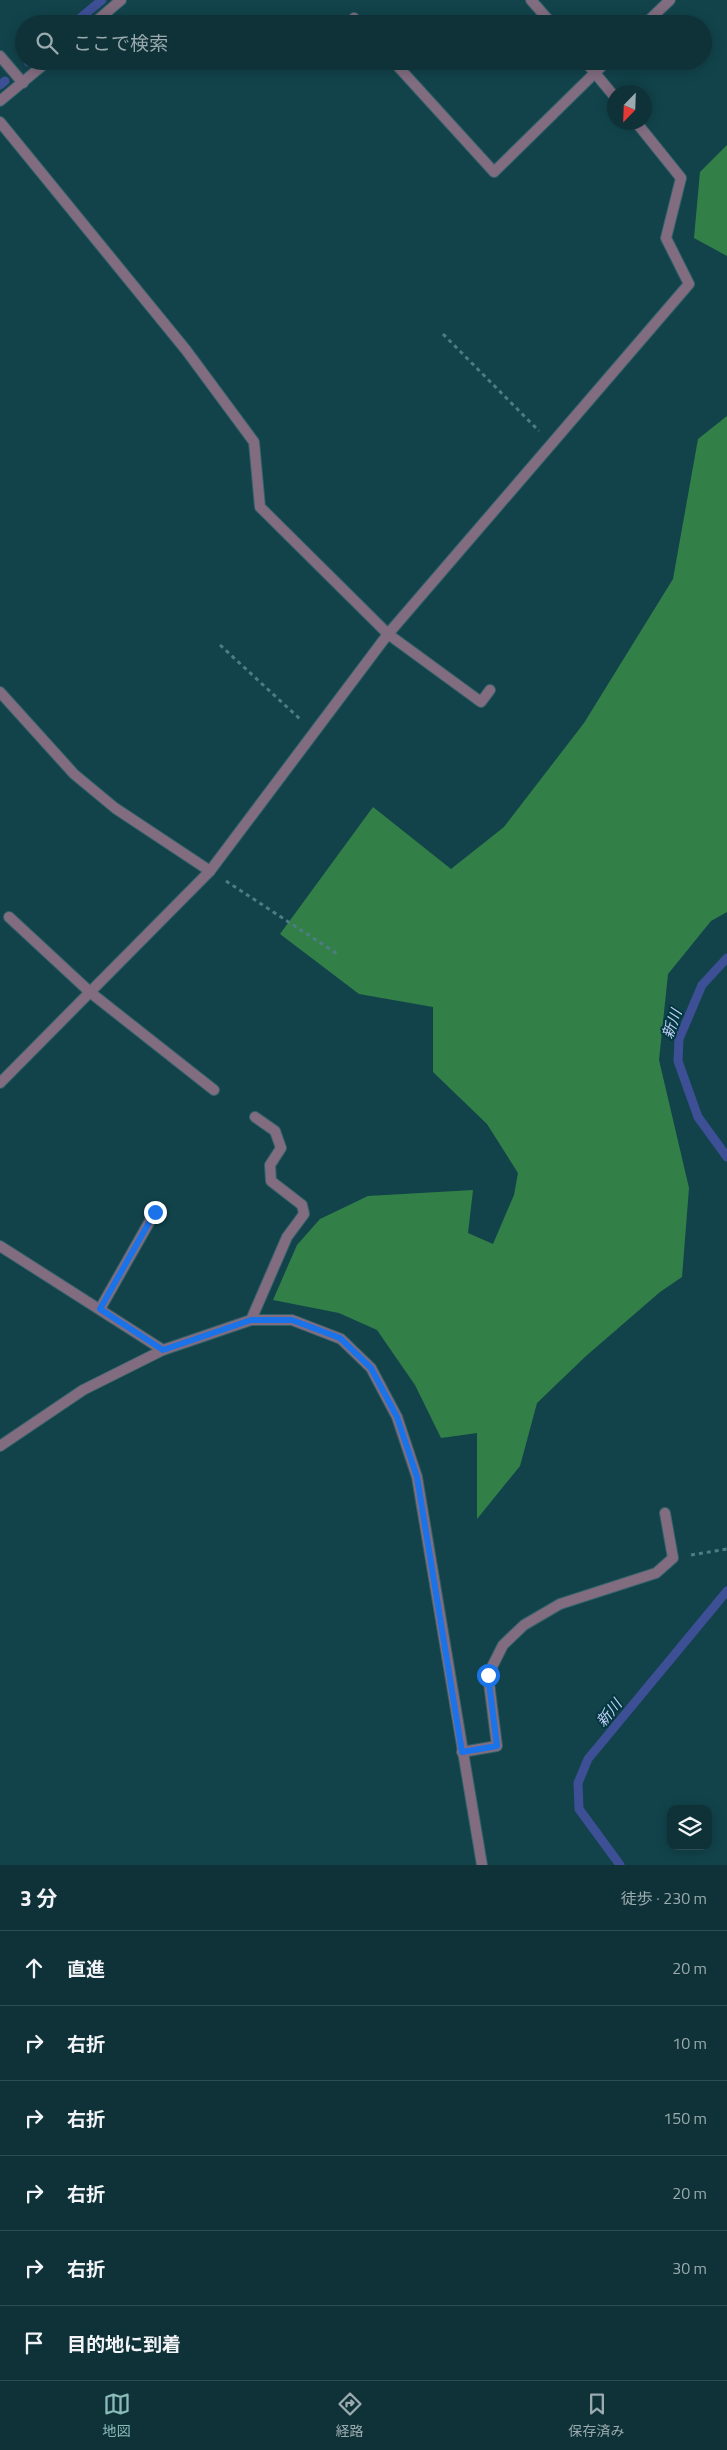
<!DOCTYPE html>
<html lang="ja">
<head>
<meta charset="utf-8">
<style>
  :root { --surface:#0e3238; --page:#173a40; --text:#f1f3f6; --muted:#9baaae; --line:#2e4d53; --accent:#8bbbb9 }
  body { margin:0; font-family:"Titillium Web","Noto Sans JP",sans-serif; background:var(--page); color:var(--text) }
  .controls { position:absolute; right:15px; bottom:15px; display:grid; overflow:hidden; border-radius:10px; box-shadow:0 2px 12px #0003 }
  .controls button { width:45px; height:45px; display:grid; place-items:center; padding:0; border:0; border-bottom:1px solid var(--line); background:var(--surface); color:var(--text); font:25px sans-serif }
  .compass { position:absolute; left:607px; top:85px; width:45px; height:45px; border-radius:50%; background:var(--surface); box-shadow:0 2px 12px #0003; rotate:203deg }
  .stop { position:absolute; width:15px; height:15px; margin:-11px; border:4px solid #1a73e8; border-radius:50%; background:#fff }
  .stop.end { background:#1a73e8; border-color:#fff; box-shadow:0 1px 5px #0008 }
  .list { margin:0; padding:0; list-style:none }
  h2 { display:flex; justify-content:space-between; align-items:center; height:65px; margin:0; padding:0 20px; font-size:21px }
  h2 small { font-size:16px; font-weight:400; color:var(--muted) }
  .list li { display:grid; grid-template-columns:32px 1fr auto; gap:15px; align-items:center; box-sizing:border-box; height:75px; padding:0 20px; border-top:1px solid var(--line) }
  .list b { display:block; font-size:19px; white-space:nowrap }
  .list em { font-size:16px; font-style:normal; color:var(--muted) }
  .icon { flex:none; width:28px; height:28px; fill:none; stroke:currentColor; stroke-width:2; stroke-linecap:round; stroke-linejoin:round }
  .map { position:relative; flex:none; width:727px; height:1865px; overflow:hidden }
  .search { position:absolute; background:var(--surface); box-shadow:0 2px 12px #0003; left:15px; right:15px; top:15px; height:55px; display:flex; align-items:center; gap:12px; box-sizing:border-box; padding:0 18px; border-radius:28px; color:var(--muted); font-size:19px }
  .sheet { height:515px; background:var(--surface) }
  nav { display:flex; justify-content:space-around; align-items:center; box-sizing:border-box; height:70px; border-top:1px solid var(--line); background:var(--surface); font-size:14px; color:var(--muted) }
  nav a { display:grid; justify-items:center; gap:2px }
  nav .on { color:var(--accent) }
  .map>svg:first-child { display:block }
  .forest { fill:#328048 }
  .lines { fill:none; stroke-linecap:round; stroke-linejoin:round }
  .stream { stroke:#3d4f95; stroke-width:9 }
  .lane-casing { stroke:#33626a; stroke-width:12 }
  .street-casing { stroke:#33626a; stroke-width:12 }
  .path { stroke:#4e7c84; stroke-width:3; stroke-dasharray:4 4; stroke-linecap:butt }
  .lane { stroke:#826d80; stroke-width:10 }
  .street { stroke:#826d80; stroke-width:10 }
  .route { stroke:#1a73e8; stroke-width:6 }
  .labels { text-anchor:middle; stroke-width:4; stroke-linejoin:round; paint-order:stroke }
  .water-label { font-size:15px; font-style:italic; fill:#c4d2fb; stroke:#043840 }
</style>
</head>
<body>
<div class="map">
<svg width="727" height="1865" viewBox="0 0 727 1865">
  <rect width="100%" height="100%" fill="#12434b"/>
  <g class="forest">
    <polygon points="727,145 727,256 694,238 700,172"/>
    <polygon points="727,416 727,912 711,921 668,974 659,1060 689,1188 682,1277 660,1292 586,1356 537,1403 520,1466 477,1519 477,1433 441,1438 415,1385 377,1330 339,1313 273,1300 297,1245 320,1219 368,1196 473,1190 468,1233 493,1244 514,1195 518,1173 487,1124 433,1072 433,1007 359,994 280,934 373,807 451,869 504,827 584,723 673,579 698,439"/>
  </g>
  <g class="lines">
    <g class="stream">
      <polyline points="73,24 102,0"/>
      <polyline points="28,62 29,61"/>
      <polyline points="0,85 5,81"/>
      <polyline points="727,958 702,985 679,1039 678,1061 698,1117 727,1157"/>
      <polyline points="620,1865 579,1809 578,1783 588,1759 727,1591"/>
    </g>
    <g class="lane-casing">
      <g id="lane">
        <polyline points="354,18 359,24"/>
        <polyline points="645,24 670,0"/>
        <polyline points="393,61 494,172 607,61"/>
        <polyline points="0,122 186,350 254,442 260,507 388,634 481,702 490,690"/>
        <polyline points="9,917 91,993 214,1090"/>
        <polyline points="100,1309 155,1212"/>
        <polyline points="251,1320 287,1237 304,1214 302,1205 271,1181 270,1165 281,1148 275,1131 255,1117"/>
        <polyline points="462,1752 497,1746 488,1675 503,1645 524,1625 560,1604 656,1573 673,1558 665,1513"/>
      </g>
    </g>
    <g class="street-casing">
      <g id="street">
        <polyline points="531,0 552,24"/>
        <polyline points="93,24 121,0"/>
        <polyline points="0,56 23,83"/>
        <polyline points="585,61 614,96"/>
        <polyline points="0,101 48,61"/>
        <polyline points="0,692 74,774 115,808 210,871"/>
        <polyline points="0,1083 210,871 388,634 689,284 666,238 681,178 636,122"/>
        <polyline points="0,1246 163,1350"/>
        <polyline points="0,1446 83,1390 163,1350 251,1320 292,1320 341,1339 371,1368 397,1417 417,1477 482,1865"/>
      </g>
    </g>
    <g class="path">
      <polyline points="443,334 539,431"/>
      <polyline points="220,645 301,720"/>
      <polyline points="226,881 339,955"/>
      <polyline points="691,1555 727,1549"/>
    </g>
    <use href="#lane" class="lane"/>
    <use href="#street" class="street"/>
  </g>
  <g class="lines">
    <polyline class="route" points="155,1212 100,1309 163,1350 251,1320 292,1320 340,1338 371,1368 397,1417 417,1477 462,1752 497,1746 488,1675"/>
  </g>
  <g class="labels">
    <g class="water-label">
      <text transform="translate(672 1024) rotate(-71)" y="5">新川</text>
      <text transform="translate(609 1713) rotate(-51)" y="5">新川</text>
    </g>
  </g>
</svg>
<div class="controls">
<button><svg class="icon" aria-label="layers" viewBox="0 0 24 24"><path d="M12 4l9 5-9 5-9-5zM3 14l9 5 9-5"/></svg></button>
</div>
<svg class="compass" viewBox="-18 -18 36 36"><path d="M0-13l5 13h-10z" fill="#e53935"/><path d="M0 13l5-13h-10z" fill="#9baaae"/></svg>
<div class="stop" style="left:488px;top:1675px"></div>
<div class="stop end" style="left:155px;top:1212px"></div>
<div class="search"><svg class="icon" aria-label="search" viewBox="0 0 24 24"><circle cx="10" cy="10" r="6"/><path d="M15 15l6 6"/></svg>ここで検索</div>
</div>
<section class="sheet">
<h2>3 分<small>徒歩 · 230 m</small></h2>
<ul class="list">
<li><svg class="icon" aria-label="ahead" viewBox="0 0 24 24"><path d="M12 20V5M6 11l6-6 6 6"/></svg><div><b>直進</b></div><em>20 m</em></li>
<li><svg class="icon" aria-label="right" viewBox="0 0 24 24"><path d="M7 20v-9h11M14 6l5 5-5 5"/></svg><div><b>右折</b></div><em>10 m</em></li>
<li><svg class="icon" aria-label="right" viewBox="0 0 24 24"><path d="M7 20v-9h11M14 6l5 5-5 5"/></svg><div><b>右折</b></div><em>150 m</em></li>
<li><svg class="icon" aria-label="right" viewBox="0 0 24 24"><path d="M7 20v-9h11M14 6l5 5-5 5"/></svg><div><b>右折</b></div><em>20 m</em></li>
<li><svg class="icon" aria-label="right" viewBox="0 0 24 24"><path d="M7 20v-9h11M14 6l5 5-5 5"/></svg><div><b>右折</b></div><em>30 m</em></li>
<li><svg class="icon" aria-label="arrive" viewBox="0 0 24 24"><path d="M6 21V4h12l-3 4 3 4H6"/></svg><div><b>目的地に到着</b></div></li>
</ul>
</section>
<nav>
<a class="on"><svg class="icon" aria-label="map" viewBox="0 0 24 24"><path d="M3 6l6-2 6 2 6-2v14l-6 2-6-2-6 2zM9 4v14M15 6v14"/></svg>地図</a>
<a><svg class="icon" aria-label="directions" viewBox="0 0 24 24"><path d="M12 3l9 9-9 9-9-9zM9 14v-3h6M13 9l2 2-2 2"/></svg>経路</a>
<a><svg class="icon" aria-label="saved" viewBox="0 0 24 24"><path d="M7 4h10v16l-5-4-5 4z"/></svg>保存済み</a>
</nav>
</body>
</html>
